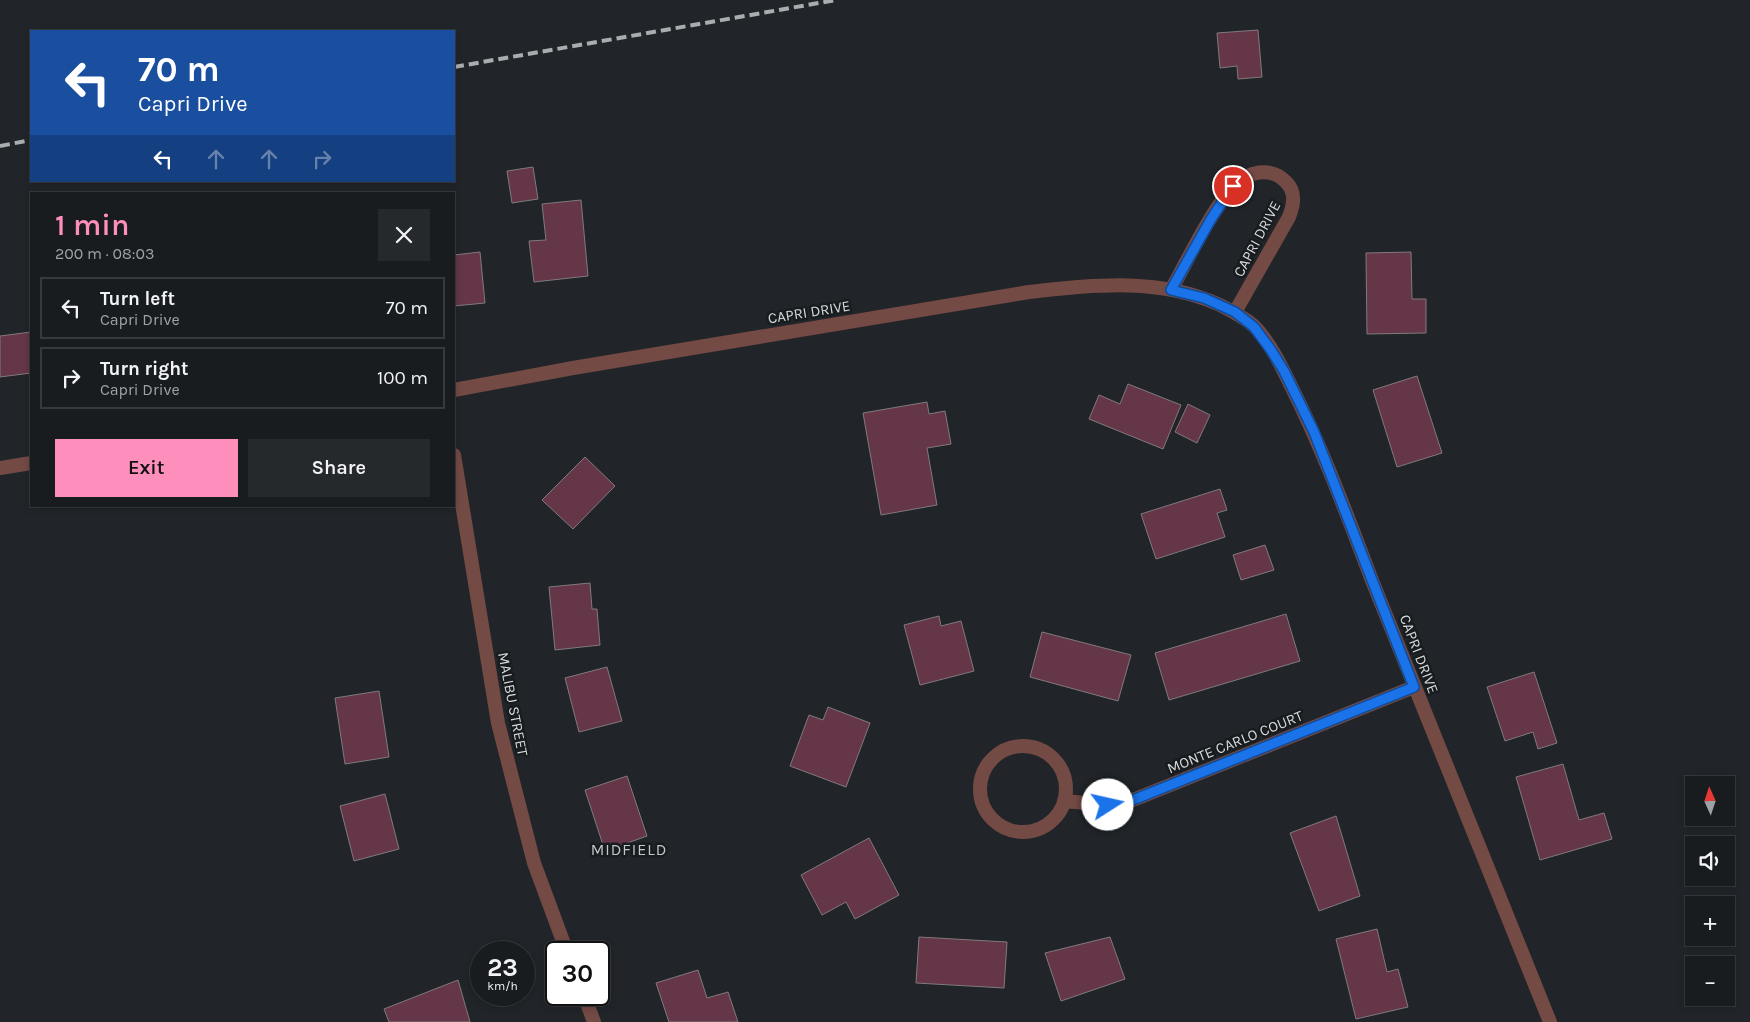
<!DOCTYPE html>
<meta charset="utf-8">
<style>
:root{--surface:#191c1f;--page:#26292c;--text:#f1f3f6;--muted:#9fa1a4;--line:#373a3d;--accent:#fe8ebc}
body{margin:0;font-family:Karla,sans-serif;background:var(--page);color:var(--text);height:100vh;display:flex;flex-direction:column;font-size:19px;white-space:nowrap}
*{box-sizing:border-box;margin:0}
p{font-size:16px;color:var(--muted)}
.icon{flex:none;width:28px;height:28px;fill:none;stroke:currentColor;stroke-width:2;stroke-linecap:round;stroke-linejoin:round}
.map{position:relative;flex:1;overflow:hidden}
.sheet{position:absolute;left:30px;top:192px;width:425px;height:315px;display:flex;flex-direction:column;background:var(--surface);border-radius:0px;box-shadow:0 2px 8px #0003,0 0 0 1px var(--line)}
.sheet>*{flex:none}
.guide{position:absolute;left:30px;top:30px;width:425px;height:152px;border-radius:0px;box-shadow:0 2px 8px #0003,0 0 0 1px var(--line);background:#1a4fa0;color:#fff;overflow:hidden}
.needle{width:32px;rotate:357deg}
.tools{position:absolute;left:1685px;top:776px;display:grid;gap:10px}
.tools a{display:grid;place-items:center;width:50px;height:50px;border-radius:0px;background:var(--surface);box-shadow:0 2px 8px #0003,0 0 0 1px var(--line);font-size:25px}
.speed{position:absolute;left:470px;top:941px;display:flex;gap:10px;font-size:25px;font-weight:700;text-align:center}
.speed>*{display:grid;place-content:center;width:65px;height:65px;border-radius:50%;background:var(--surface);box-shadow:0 2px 8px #0003,0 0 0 1px var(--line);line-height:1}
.speed small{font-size:12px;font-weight:400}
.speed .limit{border:2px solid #111;border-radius:8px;background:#fff;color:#111}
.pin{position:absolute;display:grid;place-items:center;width:42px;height:42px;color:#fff;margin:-21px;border:2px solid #fff;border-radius:50%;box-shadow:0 1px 5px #0007}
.me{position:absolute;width:55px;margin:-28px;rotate:80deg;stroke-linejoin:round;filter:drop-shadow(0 0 4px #0008)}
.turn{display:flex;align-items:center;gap:18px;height:105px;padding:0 25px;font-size:22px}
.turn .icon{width:65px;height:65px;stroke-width:2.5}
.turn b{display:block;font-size:35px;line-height:42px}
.lanes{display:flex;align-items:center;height:48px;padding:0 25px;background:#0003;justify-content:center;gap:25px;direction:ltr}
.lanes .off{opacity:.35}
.round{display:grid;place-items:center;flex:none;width:52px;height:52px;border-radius:0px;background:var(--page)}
.overview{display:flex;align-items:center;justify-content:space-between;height:85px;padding:0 25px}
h1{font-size:30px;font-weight:600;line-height:38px;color:var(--accent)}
.primary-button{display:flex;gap:10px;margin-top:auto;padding:10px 25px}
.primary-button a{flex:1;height:58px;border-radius:0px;background:var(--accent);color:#111;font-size:20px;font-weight:600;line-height:58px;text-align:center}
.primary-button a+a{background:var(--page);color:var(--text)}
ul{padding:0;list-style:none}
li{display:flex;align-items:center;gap:15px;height:62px;margin:0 10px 8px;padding:0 15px;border:2px solid var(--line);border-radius:0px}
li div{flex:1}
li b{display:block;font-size:19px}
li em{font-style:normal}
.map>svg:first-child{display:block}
.building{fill:#643648;stroke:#817a7c}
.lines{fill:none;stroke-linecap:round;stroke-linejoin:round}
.minor{stroke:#744a44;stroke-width:14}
.rail{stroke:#aaadb0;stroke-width:4;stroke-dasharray:10 5;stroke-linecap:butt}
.route-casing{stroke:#114b97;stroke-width:12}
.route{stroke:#1a73e8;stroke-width:9}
.labels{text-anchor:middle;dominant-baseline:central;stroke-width:5;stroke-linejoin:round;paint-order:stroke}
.street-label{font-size:15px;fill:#d7dadd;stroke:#181c1f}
.neighbourhood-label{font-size:16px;letter-spacing:1px;fill:#c1c7cc;stroke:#181c1f}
</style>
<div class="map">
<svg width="1750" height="1022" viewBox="0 0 1750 1022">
<rect width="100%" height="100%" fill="#212529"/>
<path class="building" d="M1258,30L1262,77L1238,79L1237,66L1220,68L1217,33Z
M533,167L538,199L512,203L507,171Z
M581,200L588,276L534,282L529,241L546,240L542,204Z
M480,252L485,303L454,306V255Z
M1411,252L1412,299H1426V333L1367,334L1366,253Z
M31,332V373L0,377V336Z
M1417,376L1442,453L1397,467L1373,390Z
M1128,384L1181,405L1163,449L1089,419L1099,395L1120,404Z
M927,402L929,414L945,411L951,444L927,448L937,505L881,515L863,413Z
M1188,404L1210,415L1197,443L1175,432Z
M585,457L615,486L573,529L542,500Z
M1220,489L1227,510L1217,513L1225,537L1156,559L1141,514Z
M1265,545L1274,570L1241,580L1233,555Z
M590,583L592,609H597L600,645L555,650L549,587Z
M1286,614L1300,661L1169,700L1155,653Z
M939,616L941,626L961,621L974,671L920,685L904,625Z
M1042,632L1131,655L1118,701L1030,677Z
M607,667L622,721L579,732L565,678Z
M1534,672L1557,743L1538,749L1533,732L1505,741L1487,687Z
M379,691L389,757L345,764L335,698Z
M828,707L870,723L846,787L790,766L809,715L823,720Z
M1563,764L1579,820L1604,813L1612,839L1540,860L1516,777Z
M627,776L647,836L605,851L585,790Z
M385,794L399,849L354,861L340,806Z
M1336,816L1360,896L1319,911L1290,833Z
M869,838L899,895L855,919L846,902L822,915L801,875Z
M1377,929L1387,972L1398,969L1408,1007L1356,1019L1336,939Z
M919,937L1007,942L1004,988L916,983Z
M1110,937L1125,979L1061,1001L1045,953Z
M698,970L707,998L728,992L738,1022H669L656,983Z
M458,980L470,1022H389L384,1009Z"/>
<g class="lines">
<path class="minor" d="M1171,290C1189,258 1209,214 1233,187C1247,171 1271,166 1286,182C1296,192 1294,204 1289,217L1235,312
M454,390L573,368L1029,292C1094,285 1159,277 1220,305C1232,311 1244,317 1254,326C1270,342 1283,369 1293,390C1324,452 1348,518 1373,583C1431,730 1491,876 1550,1022
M454,455L498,723L534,863L567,952
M0,468L31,463
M980 789a43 43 0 1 1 86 0a43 43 0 1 1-86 0Z
M1064,801L1108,805L1123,804L1414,687
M584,995L594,1022"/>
<path class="rail" d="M454,67L836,0
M0,146L31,140"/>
</g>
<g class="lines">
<defs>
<path id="route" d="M1108,805L1123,804L1414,687L1314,432L1284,371L1271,350L1254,327L1235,312L1204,298L1171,290L1211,219L1233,186"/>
</defs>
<use href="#route" class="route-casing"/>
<use href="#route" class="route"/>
</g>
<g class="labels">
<g class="street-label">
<text transform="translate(1257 239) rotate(-62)">CAPRI DRIVE</text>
<text transform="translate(809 312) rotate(-9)">CAPRI DRIVE</text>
<text transform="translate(1419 654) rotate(69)">CAPRI DRIVE</text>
<text transform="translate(513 704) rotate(79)">MALIBU STREET</text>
<text transform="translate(1235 742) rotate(-22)">MONTE CARLO COURT</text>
</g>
<g class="neighbourhood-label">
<text x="629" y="849">MIDFIELD</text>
</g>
</g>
</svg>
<div class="tools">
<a><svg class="needle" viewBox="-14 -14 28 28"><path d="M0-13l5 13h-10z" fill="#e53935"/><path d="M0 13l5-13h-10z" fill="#9fa1a4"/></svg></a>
<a><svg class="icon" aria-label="sound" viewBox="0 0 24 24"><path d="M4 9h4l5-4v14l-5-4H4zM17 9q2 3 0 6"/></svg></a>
<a>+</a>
<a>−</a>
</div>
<div class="speed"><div>23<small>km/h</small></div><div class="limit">30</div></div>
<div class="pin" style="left:1233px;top:186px;background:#d93025"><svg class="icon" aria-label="arrive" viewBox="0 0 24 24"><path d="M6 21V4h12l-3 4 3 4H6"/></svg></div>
<svg class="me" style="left:1108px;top:805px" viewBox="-20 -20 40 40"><circle r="19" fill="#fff"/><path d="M0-13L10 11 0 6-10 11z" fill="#1a73e8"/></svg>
<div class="guide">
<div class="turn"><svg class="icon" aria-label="left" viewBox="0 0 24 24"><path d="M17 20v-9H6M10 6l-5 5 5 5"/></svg><div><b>70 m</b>Capri Drive</div></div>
<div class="lanes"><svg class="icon" aria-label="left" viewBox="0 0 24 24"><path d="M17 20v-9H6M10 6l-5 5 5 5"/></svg><svg class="icon off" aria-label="ahead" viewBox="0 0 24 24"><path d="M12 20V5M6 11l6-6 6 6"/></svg><svg class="icon off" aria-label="ahead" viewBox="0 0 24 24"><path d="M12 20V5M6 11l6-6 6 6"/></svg><svg class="icon off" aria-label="right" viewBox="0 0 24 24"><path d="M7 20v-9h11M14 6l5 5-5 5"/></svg></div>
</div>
<section class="sheet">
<div class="overview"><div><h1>1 min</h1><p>200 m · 08:03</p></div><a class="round"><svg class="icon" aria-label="close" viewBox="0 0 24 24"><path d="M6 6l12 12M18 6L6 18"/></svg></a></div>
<ul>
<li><svg class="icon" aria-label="left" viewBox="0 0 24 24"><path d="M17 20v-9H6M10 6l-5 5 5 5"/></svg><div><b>Turn left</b><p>Capri Drive</p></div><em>70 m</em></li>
<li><svg class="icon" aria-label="right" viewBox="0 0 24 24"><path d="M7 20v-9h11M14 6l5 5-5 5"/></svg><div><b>Turn right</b><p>Capri Drive</p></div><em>100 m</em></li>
</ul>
<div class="primary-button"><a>Exit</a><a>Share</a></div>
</section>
</div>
